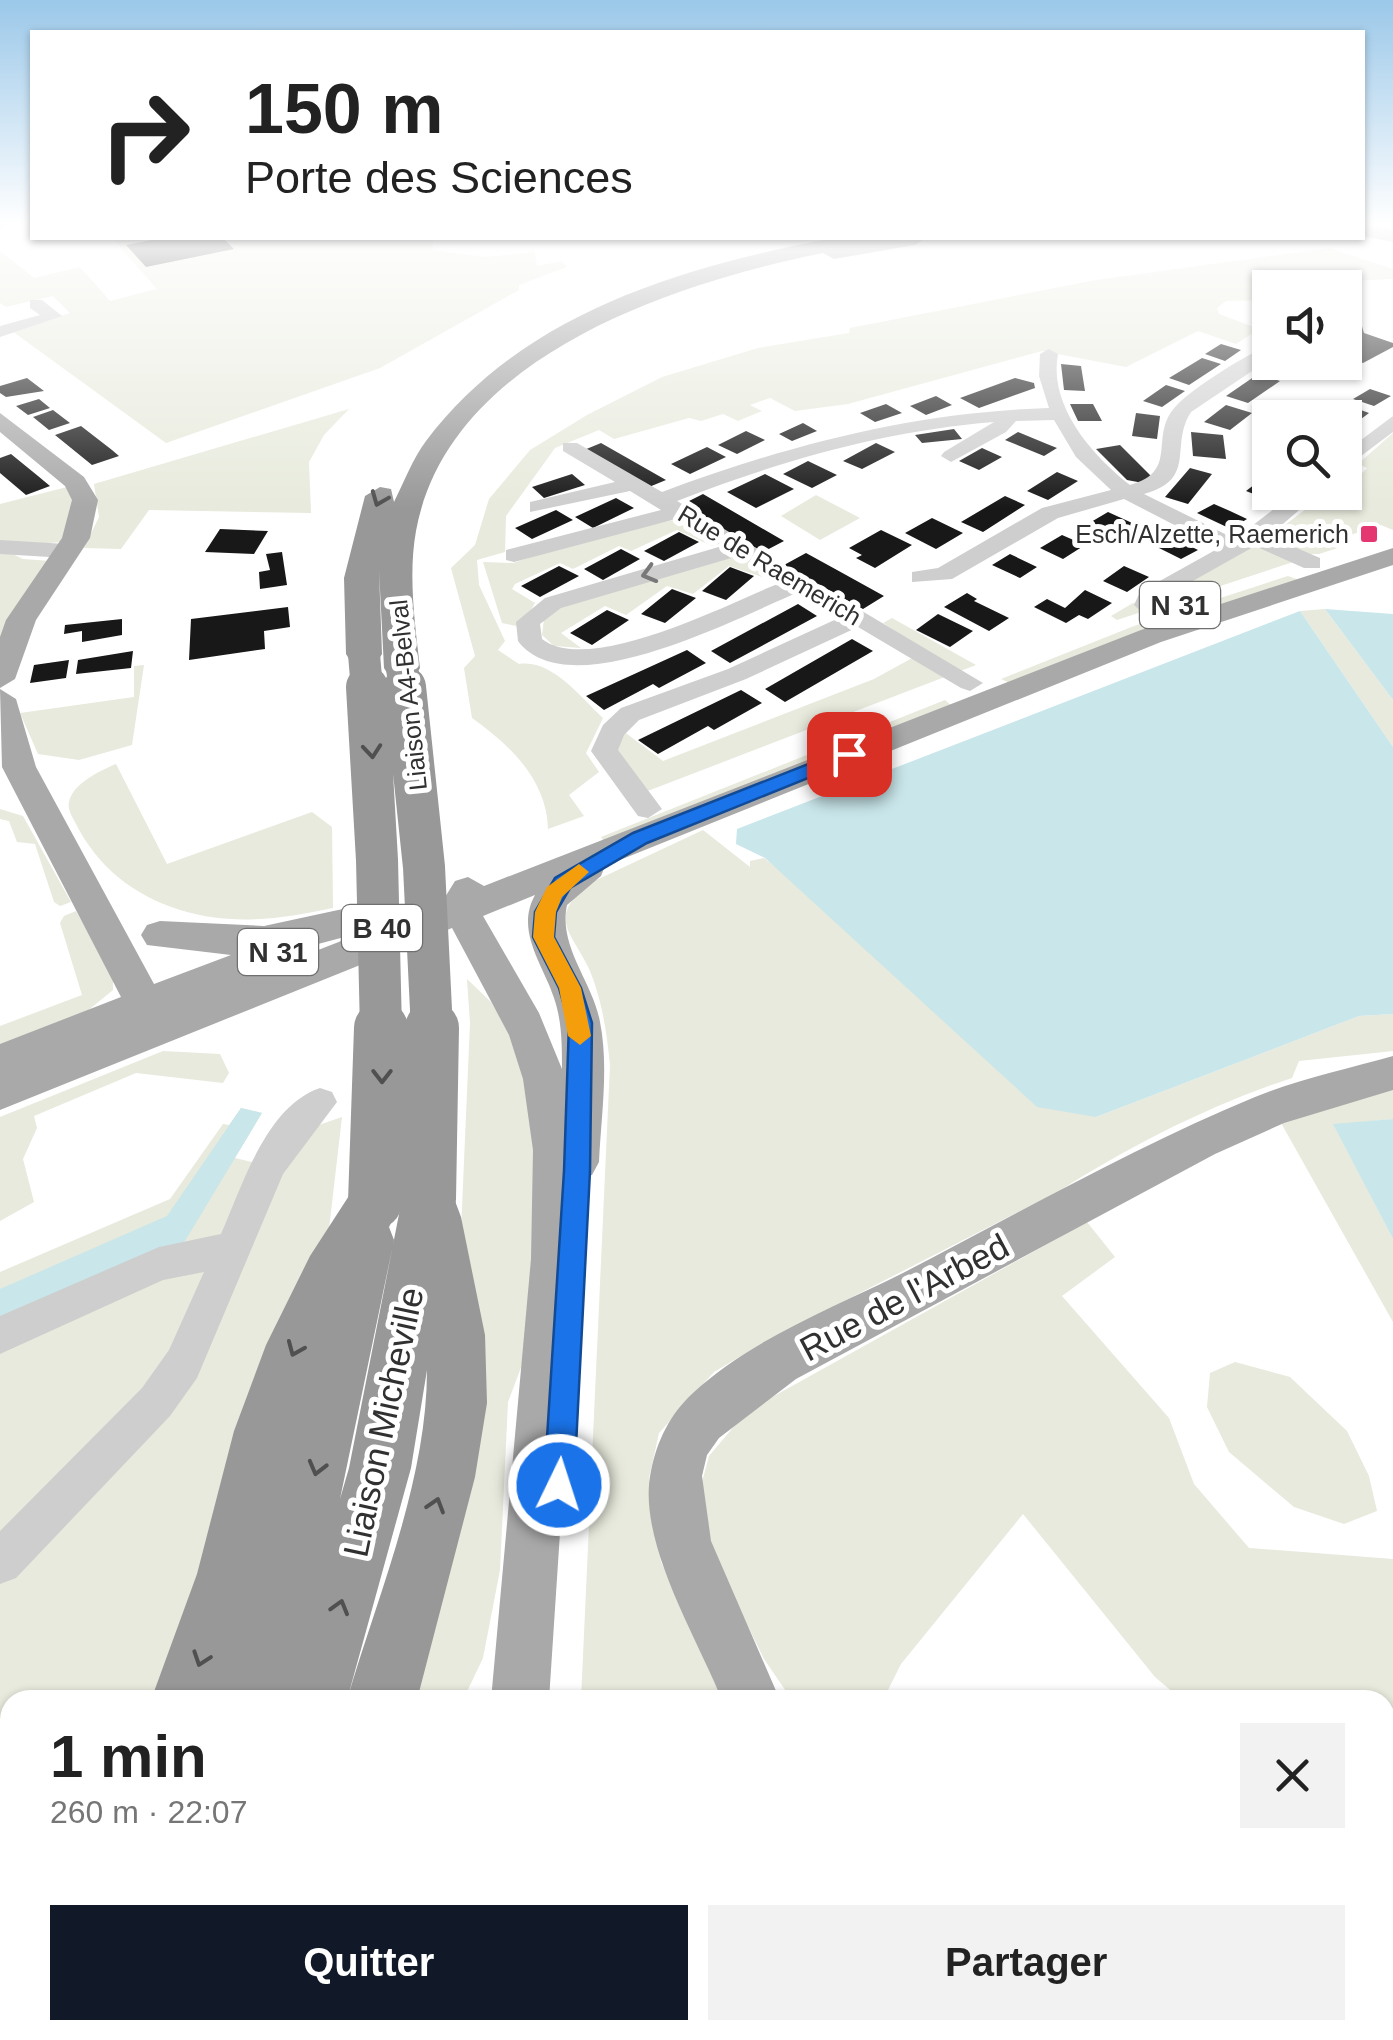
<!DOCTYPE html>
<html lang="fr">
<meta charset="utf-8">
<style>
:root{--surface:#fff;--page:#f2f2f2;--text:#222;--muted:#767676;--accent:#111827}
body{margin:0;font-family:Helvetica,sans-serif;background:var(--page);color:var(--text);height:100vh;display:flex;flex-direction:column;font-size:38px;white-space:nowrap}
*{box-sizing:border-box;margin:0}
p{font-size:32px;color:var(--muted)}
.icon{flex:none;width:55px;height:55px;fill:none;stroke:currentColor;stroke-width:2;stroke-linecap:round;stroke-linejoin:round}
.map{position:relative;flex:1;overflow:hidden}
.panel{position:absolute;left:0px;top:1690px;width:1395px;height:350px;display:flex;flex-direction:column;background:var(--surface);border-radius:30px 30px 0 0;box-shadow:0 2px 8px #0004}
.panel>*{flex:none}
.hud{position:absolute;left:30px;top:30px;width:1335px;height:210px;border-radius:0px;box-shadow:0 2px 8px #0004;background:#fff;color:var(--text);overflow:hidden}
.controls{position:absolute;left:1252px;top:270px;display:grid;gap:20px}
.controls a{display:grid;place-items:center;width:110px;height:110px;border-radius:0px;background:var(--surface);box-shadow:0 2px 8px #0004;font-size:50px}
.pin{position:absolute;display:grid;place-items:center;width:85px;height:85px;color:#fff;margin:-42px;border-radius:20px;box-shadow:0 5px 15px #0006}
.me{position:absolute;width:110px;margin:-55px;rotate:4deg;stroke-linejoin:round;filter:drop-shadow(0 0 8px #0008)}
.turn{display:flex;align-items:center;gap:35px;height:210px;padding:0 50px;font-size:45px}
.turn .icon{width:130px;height:130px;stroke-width:2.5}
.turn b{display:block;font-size:70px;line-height:85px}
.round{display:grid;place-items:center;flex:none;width:105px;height:105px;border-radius:0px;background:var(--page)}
.overview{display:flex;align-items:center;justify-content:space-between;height:170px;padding:0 50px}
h1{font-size:60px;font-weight:700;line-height:75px}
.primary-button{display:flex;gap:20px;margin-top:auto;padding:20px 50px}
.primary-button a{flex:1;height:115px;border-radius:0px;background:var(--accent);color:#fff;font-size:40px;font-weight:700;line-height:115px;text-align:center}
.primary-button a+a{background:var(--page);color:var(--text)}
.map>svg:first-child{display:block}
.green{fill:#e7eadc}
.water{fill:#c9e6ea}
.building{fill:#181818}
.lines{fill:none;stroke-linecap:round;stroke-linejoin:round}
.minor{fill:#cecece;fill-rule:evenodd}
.major{fill:#a9a9a9;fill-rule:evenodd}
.highway{fill:#989898;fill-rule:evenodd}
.highway-bridge-far2{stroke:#989898;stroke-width:32}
.highway-bridge-far1{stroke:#989898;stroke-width:42}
.highway-bridge{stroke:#989898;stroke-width:54}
.oneway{stroke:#505050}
.oneway2{stroke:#787878}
.route{fill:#1a73e8;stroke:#114b97;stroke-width:2.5}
.slow{fill:#f59e0b}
.poi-dot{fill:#e43670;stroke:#fff;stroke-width:4}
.labels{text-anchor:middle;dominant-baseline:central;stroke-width:10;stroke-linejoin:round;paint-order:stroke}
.far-poi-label{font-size:25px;fill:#313131;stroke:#fff;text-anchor:end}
.far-street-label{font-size:25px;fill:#313131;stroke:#fff}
.shield{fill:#fff;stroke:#6f6f6f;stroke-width:2.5}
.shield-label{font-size:28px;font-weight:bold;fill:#313131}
.near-street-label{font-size:35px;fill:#313131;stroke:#fff}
</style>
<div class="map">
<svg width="1393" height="2040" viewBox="0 0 1393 2040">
<rect width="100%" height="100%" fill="#fff"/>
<path class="green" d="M112,238H433V250L484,257L535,252L537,266L562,261L567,267L519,285V290L380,368L166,443L12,331L70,313L53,296L6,307L0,303V251L34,278L80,267L110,301L157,289Z
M1329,248L1393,269V279L1304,283L1308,287L1270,288V297L1265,300L1226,301L1217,308L1219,314L1259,329L1236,344L1198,331L1126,367L1042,351L848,404L795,411L770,398L750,405L762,411L738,421L723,414L701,421L689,418L614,439L599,430L555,448L506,516L505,552L477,560L479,585L505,641L498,650L519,664C552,659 580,697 603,718L586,753L599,772L569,795L584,816L548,829C547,780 510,745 472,718L464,668L475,656L451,568L475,545L489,499L530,450L587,415L662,377L758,348L849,333L850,328L1096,280Z
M349,409L324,435L309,462L311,513L149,510L121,549L84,548L99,517L94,484Z
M1393,433V530L1381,525L1338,539L1347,545L1319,554H1292L1293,562L1117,620L1111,616L1133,603L1146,605L1252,546H1281L1277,539L1281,528L1327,493L1345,492V476L1358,477L1367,468L1358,464Z
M67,487L74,502L62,542L0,547V504Z
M816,495L860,518L820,540L781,516Z
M674,520L719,544L712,546L677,530L631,551L619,546L573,569L560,563L515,584L512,589L535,603L521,627L502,623L483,562L513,563L586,539Z
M0,548L23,559L50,561L0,639Z
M744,554L780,578L772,580L729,566L693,594L667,586L626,615L605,606L561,633L581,648L554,646L542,635L544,619L563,604Z
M1288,576L1299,580L1010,683L1001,679L1134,626Z
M1325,609L1393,700V747L1300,611Z
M892,618L976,665L645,792L610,750L623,731L663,761L874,679L925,651L883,623Z
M144,665L132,745L79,760L38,754L20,713L134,697V666Z
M945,700L952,706L605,843L601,837Z
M116,764L167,864L312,812L332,827L333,908C281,919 232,926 180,910C133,895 98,867 76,824C73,818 67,809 69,802C73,783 100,771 116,764Z
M0,809L23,816L71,902L60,906L54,902L35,844L17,842L9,821L0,819Z
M703,830L750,867V861L764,858L1096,1117L1359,1016L1393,1014V1051L1299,1061L1292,1078C1210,1105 1130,1146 1061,1190L768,1340L714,1372L659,1433L649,1478L661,1562L727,1700H581L610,1065C607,1034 602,1000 590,971C573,933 545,919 590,883Z
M76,911L113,974V990L80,1017L0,1048V1026L82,995L60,923L64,916Z
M467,979L491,1002L514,1039L529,1085L542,1208L531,1341L508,1402L500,1570L483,1658L463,1700H405L461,1231L470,1023Z
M163,1051L220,1054L229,1073L223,1083L136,1073L34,1116L37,1128L23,1159L34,1202L0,1221V1117Z
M1393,1089V1119L1334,1125L1393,1239V1322L1281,1123Z
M241,1108L262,1113L235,1158L268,1166L319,1125L342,1117L329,1229L156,1700H10V2030L17,2040H0V1272L170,1199L223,1124L229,1125Z
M1087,1222L1115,1257L1062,1296L1169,1418L1194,1484L1249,1548L1393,1559V1859L1385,1854V1700H1182L1155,1677L1023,1514L901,1664L883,1700H792L764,1659L712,1553L702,1482L709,1456L747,1411Z
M1235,1362L1290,1377L1347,1431L1369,1476L1377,1511L1344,1524L1294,1507L1229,1452L1207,1407L1210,1373Z
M704,2030H803V2040H702Z"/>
<path class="water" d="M1325,609L1393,614V700Z
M1300,611L1393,747V1014L1359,1016L1096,1117L1037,1107L765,858L736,844L737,829Z
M241,1108L262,1113L185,1241L0,1329V1289L167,1216Z
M1393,1119V1239L1333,1124Z"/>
<path class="building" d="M162,238H223L234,249L146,267L126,245Z
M1358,313L1364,333L1393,343V347L1363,363L1345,357V314Z
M1221,344L1241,350L1225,361L1205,354Z
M1202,358L1221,364L1189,385L1169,378Z
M1279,362H1293L1305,366L1288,377L1267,370Z
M1061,364L1081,366L1085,391L1064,390Z
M1258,374L1280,381L1248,403L1226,396Z
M27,378L44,391L6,397L0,393V386Z
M1015,378L1034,383L1035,388L979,408L960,398Z
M1166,385L1185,391L1162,407L1143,401Z
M1370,389L1391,396L1374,406L1353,399Z
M936,396L952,405L926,415L910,406Z
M39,399L50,408L28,415L16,406Z
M886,404L902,413L875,422L860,413Z
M1070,404H1093L1102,421H1078Z
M1226,405L1252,413L1230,430L1204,422Z
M1347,405L1369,413L1345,431V418H1330Z
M53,410L70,423L49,430L33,417Z
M1136,413L1160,416L1157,439L1132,436Z
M803,423L817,431L792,441L779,434Z
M81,426L112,450L119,456L92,465L55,435Z
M954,429L962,439L922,443L915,435Z
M746,431L765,440L737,454L718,445Z
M1018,432L1047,444L1057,448L1044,456L1005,440Z
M1191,432L1223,435L1226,459L1193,456Z
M601,443L666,480L649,487L584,450Z
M876,443L895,452L862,469L843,461Z
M1120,445L1151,476L1143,483L1127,480L1096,449Z
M707,447L726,457L690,474L671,464Z
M982,448L1002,457L979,470L959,461Z
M11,454L38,476L50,486L26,495L0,473V458Z
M808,461L837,475L812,488L783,474Z
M1190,468L1212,474L1188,504L1165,497Z
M1057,472L1078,481L1048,500L1027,491Z
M572,474L585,485L544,498L532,487Z
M765,474L794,489L756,508L727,492Z
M1263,478L1270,480V492H1279L1269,500L1246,491Z
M703,494L784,541L763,552L681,505Z
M1005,496L1025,505L983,532L961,522Z
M616,498L634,508L593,528L575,517Z
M1214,504L1230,511L1247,519L1231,529L1197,513Z
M556,510L573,520L532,539L515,528Z
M1108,512L1130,522L1152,533L1135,543L1091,522Z
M932,518L963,533L936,549L905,533Z
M220,529L268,531L254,554L205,552Z
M881,530L912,545L875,568L856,558L862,555L849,548Z
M679,532L699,542L664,561L644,551Z
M1166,534L1198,550L1181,559L1149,543Z
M1062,535L1085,545L1063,559L1040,548Z
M621,549L640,559L603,580L584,569Z
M282,552L287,585L260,589L259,572L270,570L266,554Z
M806,553L837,570L884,596L863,609L784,565Z
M1010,554L1037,567L1020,578L992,565Z
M559,566L579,576L540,597L521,586Z
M1124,566L1149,577L1127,592L1103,581Z
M730,567L754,576L726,600L702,591Z
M672,589L696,598L665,623L641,614Z
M1085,590L1112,603L1088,619L1079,615L1066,623L1034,607L1047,599L1065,608Z
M967,593L977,599L974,601L1009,618L989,631L944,607Z
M798,604L817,616L730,663L711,651Z
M288,607L290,627L264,631L265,649L189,660L191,619Z
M607,610L629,620L592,645L570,633Z
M938,614L973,631L950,647L916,630Z
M122,619V635L82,642V631L64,634L65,625Z
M852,639L873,651L785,702L765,689Z
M687,650L706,663L659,688L653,684L604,710L586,696Z
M133,651L131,668L76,674L78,660Z
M69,660L66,678L30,683L34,665Z
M741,690L762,703L714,730L708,726L658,754L638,740Z"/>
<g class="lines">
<path class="minor" d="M0,222H16L0,230Z
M30,300H42L62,316L0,337V326L40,315L30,308Z
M1270,346V359L1191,412C1169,446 1198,479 1144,494L1235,539L1296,492H1320L1269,536L1320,558V568H1304L1255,546L1159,600L1168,613L1164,618H1148L1134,605L1140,592L1219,548L1124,499L1058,518L952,579L912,582V572L938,568L1042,508L1111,490L1076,457L1054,420L1016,421L1006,432L951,462L941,456L944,452L994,422C883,431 780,461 677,501L983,683L970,691L961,688L858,627L746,679L639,720L624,735L618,750L662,809L648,818L638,816L591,751L603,725L621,708L728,669L841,617L799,592C738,617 568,708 518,641L516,622L545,598L722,546L676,519L514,562L506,560V550L661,510L630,491L530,512V502L615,482L563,451V443H577L662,492C788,445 914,412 1049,408L1039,376L1040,354L1049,349L1058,354C1048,406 1093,456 1130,485C1181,471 1147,435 1177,405C1193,388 1249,352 1270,346ZM738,556L782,582C730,603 589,676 542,639L540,624L561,608Z
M1393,416V432L1345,468V452Z
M0,540L66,544L77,551L66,558L0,554Z
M320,1088L332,1092L337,1102L283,1174L197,1378L170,1416L16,1578L0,1584V1531L142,1388L169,1350L204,1272L163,1280L0,1354V1316L159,1247L221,1234C242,1187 266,1106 320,1088Z
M793,2030H847L848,2040H794Z"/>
<path class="major" d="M1362,224L1393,230V242L1362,236Z
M0,413L84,477L98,500L90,538L36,620L15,679L0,688V637L6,620L62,538L72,500L65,486L0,432Z
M1393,548V565L1161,642L605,866L601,876L567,905C558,947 593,982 600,1022C609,1067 601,1117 599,1162L592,1175L578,1180V1259L549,1700H491L531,1259L533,1150L523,1079L509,1035L452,928L0,1110V1044L121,997L2,767L0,689L16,699L36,767L154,984L231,955L147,945L141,935L147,925L160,921L264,926L366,904L379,908L385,918L380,926L442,902L455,881L468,877L484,886L1141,630ZM535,895C515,931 543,964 554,998C562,1021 562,1045 562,1069L539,1013L483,916ZM367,931L313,952L318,944Z
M1393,1056V1090L1284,1123L1215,1154L796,1379L719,1438L707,1455L702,1476L711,1541L780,1700H722C697,1637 636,1540 651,1471C657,1441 670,1414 693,1393C751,1339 833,1308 903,1273C1019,1213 1134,1147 1255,1097C1299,1079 1347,1069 1393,1056Z
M339,2030H407L406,2040H338Z
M619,2030H687V2040H619Z"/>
<path class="highway" d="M833,238H926L915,245L834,259L823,253C674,283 448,356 416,531C408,576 415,623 420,668L415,676H389L384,668L379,570L382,654L377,662H351L346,654L344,578L365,496L380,487L391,489L394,502C404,482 413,458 426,441C522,313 682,267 833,238Z
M429,1176L448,1182L461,1217L485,1335L487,1403L475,1477L417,1700H347C378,1594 427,1481 427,1370L411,1468L347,1700H151L197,1574L234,1431L266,1345L310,1256L356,1185L375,1178L394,1185L402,1202L389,1227L394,1240L340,1499L349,1468L402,1199L410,1182Z
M10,2023V2030H318L315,2040H3Z"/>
<path class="highway-bridge-far2" d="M364,654L367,690
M402,668L405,690"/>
<path class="highway-bridge-far1" d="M367,687L377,860L381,1030
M405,687L424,867L432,1030"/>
<path class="highway-bridge" d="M429,1199L432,1028
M375,1202L381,1028"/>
</g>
<defs><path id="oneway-chevron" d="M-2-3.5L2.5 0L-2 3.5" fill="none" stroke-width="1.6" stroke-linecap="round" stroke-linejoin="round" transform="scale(2.5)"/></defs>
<g class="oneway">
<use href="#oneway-chevron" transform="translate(379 499) rotate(112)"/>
<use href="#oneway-chevron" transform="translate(372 751) rotate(85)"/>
<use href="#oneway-chevron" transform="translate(382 1076) rotate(90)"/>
<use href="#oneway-chevron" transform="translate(295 1349) rotate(113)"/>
<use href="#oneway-chevron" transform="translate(317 1468) rotate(105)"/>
<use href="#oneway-chevron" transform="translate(436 1505) rotate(-73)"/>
<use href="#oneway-chevron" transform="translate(340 1607) rotate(-74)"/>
<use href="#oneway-chevron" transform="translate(201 1659) rotate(109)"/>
</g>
<use class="oneway2" href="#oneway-chevron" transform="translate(649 574) rotate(164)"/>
<linearGradient id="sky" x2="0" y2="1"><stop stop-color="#9bc8e9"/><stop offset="0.44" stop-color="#fff"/><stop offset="1" stop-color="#fff" stop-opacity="0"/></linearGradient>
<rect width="1393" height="508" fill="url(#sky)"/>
<path class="route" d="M849,748L855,750V759L647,843L570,888L556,912L554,937L581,988L592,1023L590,1171L574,1485L569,1496L559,1500L548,1496L544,1485L564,1171L569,1023L559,988L533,937L535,912L555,878L633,833Z"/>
<path class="slow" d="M579,864L589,872L562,897L556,912L554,937L581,988L591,1036L580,1045L568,1036L559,988L533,937L535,912L547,887Z"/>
<rect class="poi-dot" x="1359" y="524" width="20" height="20" rx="5"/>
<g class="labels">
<g class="far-poi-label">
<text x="1349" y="534">Esch/Alzette, Raemerich</text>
</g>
<g class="far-street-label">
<text transform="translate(770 565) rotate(31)">Rue de Raemerich</text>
<text transform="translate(408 695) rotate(-96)">Liaison A4-Belval</text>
</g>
<g class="shield">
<rect x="1140" y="582" width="80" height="46" rx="8"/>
<rect x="342" y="905" width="80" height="46" rx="8"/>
<rect x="238" y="929" width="80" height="46" rx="8"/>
</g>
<g class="shield-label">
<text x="1180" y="605">N 31</text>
<text x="382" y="928">B 40</text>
<text x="278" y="952">N 31</text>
</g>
<g class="near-street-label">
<text transform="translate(904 1297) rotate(-28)">Rue de l'Arbed</text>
<text transform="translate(383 1422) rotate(-78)">Liaison Micheville</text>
</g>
</g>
</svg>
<div class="controls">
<a><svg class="icon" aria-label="sound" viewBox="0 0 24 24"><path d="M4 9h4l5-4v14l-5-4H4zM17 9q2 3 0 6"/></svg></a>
<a><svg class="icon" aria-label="search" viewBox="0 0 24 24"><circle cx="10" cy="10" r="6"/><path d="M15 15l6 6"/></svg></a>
</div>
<div class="pin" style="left:849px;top:754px;background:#d93025"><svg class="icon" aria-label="arrive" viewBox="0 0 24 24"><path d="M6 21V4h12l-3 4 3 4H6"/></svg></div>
<svg class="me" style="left:559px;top:1485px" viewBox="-20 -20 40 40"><circle r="17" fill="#1a73e8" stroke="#fff" stroke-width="3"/><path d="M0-11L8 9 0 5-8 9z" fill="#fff"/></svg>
<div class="hud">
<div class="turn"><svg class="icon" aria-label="right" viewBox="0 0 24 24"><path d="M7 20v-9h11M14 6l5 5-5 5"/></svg><div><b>150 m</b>Porte des Sciences</div></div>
</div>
<section class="panel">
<div class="overview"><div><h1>1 min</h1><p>260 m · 22:07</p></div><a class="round"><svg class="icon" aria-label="close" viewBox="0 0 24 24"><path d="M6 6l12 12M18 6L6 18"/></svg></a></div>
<div class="primary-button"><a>Quitter</a><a>Partager</a></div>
</section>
</div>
